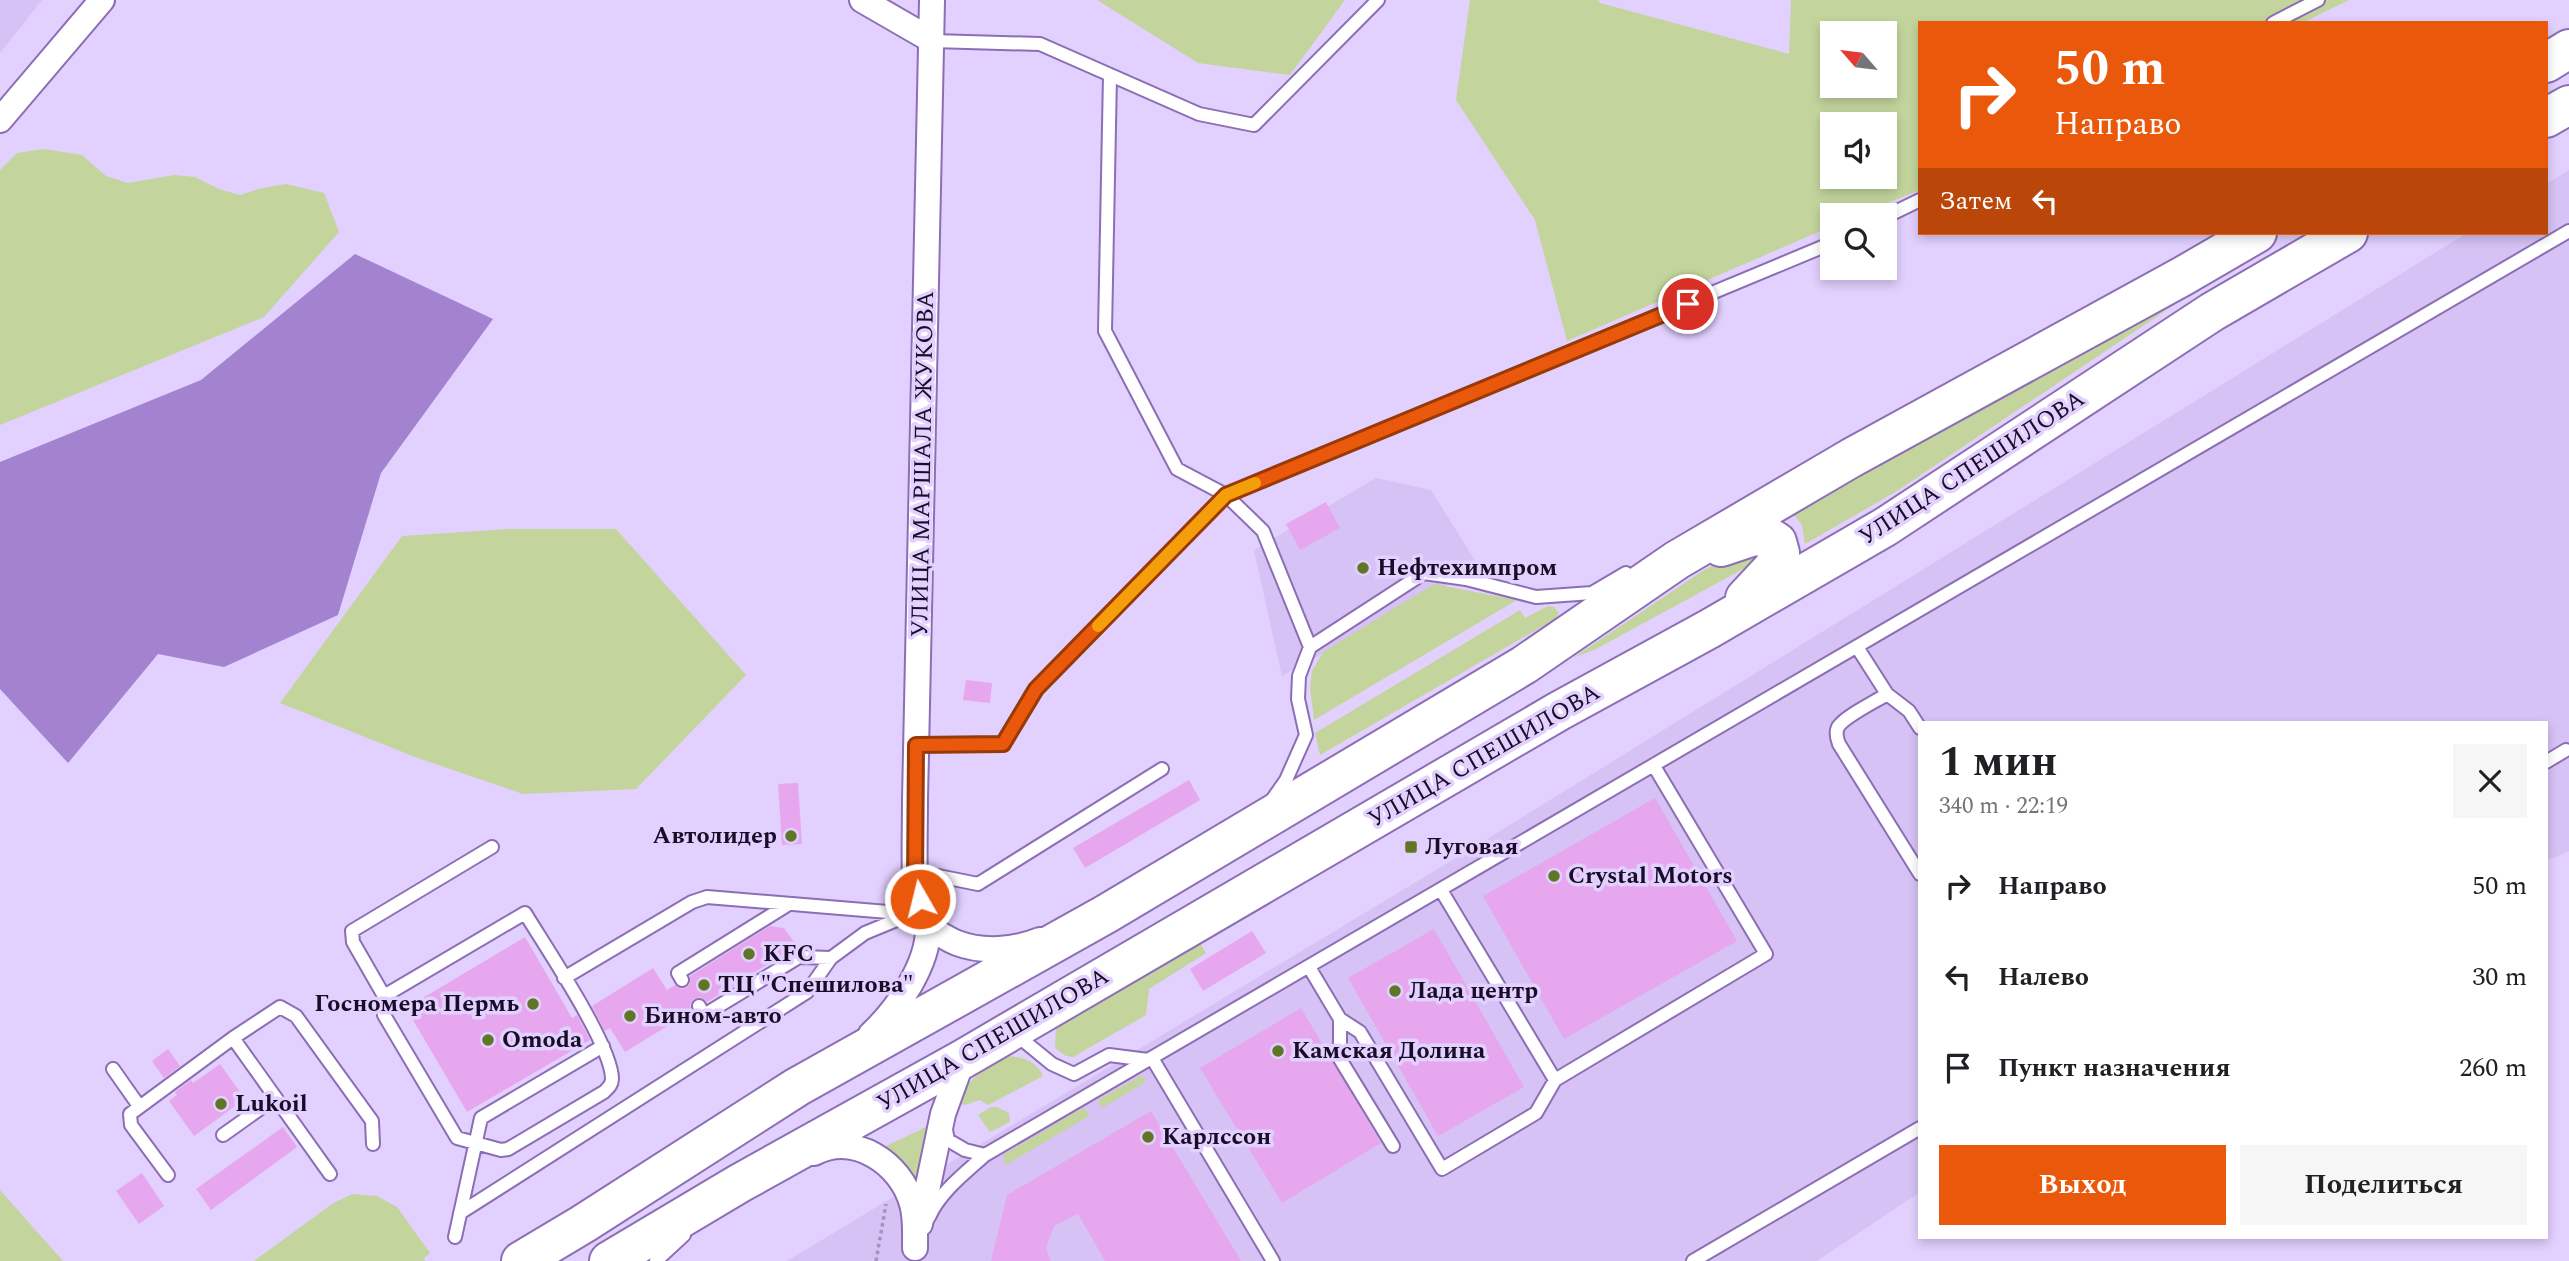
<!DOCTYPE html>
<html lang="ru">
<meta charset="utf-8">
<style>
:root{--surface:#fff;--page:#f6f6f6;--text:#202124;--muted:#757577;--accent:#ea580c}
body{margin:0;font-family:Spectral,serif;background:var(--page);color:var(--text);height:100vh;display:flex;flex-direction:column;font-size:26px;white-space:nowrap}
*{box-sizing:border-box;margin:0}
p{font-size:23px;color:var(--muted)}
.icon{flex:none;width:38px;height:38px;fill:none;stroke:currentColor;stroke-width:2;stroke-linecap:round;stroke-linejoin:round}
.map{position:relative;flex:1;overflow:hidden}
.side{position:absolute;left:1918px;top:721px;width:630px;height:518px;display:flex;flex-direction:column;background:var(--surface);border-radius:0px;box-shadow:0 4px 10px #0003}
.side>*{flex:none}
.guide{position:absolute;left:1918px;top:21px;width:630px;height:214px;border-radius:0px;box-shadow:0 4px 10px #0003;background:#ea580c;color:#fff;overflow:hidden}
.needle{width:46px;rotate:298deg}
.controls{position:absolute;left:1820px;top:21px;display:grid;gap:14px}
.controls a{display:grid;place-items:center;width:77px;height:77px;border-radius:0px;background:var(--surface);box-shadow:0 4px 10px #0003;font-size:35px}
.pin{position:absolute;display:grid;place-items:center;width:60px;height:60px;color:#fff;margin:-30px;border:4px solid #fff;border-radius:50%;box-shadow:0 2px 7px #0007}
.me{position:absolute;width:77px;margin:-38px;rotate:352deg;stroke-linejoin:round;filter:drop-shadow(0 0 5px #0008)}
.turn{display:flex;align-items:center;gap:24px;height:147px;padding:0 21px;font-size:32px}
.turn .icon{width:91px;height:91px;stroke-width:2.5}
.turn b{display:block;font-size:49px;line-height:60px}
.then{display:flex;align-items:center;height:66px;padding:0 21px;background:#0003;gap:14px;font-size:26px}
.round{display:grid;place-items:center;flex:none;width:74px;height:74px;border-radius:0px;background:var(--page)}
.overview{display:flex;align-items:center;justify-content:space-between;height:119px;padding:0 21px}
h1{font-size:42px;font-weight:700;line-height:52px}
.cta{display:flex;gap:14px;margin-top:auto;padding:14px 21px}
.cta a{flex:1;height:80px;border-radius:0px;background:var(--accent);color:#fff;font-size:28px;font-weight:700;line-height:80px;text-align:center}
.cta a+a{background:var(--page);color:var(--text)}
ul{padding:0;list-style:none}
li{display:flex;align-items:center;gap:21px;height:91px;padding:0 21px}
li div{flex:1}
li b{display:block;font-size:26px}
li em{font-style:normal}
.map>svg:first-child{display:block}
.built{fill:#d6c2f4}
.green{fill:#c3d59d;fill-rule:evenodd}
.water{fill:#a382d0}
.building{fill:#e6a7ee}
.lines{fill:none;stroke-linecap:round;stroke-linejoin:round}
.service-casing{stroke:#8c6eb5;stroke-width:16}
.minor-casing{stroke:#8c6eb5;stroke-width:28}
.primary-casing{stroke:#8c6eb5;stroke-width:42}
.path{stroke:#a494bc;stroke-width:3.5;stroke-dasharray:3.5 3.5;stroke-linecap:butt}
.service{stroke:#fff;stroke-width:12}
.minor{stroke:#fff;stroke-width:24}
.primary{stroke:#fff;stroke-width:38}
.route-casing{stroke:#983908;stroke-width:18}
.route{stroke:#ea580c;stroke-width:12}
.slow{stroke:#f59e0b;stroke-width:12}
.poi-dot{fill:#607525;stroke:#e2d0fe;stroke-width:2.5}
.labels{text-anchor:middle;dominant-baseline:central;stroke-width:7;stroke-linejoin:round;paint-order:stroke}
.street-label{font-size:24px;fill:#180c27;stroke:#e2d0fe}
.poi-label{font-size:24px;font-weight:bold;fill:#180c27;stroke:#e2d0fe;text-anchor:start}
</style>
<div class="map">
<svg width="2569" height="1261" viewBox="0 0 2569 1261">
<rect width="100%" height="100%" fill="#e2d0fe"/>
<path class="built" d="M0,0H42L0,53Z
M2569,170V851L2546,861V723H1920V1192L1817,1261H787L1471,849L2467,233H2546V184Z
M1376,478L1431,490L1479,567L1282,676L1254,550Z"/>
<path class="green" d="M1097,0H1345L1290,75L1198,63Z
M1470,0H1598L1600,3L1789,54L1791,0H2349L2302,23H1920V190L1858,215H1832V226L1567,341L1535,220L1456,100ZM1832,33H1885V86H1832ZM1832,124H1885V177H1832Z
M44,149L82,155L106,176L128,183L174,175L195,177L219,189L240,195L262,188L286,184L324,193L339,232L264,317L0,425V170L17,153Z
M2192,293L1897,491L1805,544L1802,525L1789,509L1868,462Z
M509,529H616L746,675L636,789L523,794L415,757L280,703L402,536Z
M1747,549L1753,552C1755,560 1752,563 1745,568L1596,649L1573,658L1704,570Z
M1434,584L1517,600L1314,720L1310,688L1312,671L1323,652Z
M1548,606L1554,607L1559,613L1555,619L1320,755L1315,733L1520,610L1525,618Z
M1199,941L1206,953L1149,989L1146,1015L1073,1057L1066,1056L1055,1048L1056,1028Z
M1006,1056C1021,1056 1037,1061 1043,1076L988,1105L980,1100L964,1105L957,1104C965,1079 986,1070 1006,1056Z
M1142,1075L1146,1082L1102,1108L1098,1100Z
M991,1107H997L1009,1113L1010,1122L990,1132L978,1115Z
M1084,1107L1089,1116L1006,1165L1003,1155Z
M930,1125L922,1192L882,1148Z
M0,1190L63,1261H0Z
M352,1194L377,1196L397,1207L430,1253L424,1258L425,1261H254L332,1204Z"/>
<path class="water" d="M355,254L493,319L381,473L338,615L224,667L158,654L68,763L0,689V462L201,380Z"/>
<path class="building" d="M1326,502L1340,528L1300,550L1286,524Z
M966,680L992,683L990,703L963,700Z
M1189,780L1200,800L1085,868L1073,848Z
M798,783L802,844L782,845L778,784Z
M1655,798L1737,941L1564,1039L1483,896Z
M770,926L784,928L797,946L707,1002L700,997L694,999L690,1005L692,1011L625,1052L610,1028L605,1031L592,1006L653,968L667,990L675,985L681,989L686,988L690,984V976Z
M1434,929L1524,1087L1438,1136L1348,978Z
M1252,931L1266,953L1203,991L1190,969Z
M525,937L572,1018L577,1015L590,1040L467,1112L406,1008Z
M1301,1008L1381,1143L1282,1203L1200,1068Z
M168,1049L180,1066L164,1078L152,1061Z
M220,1064L245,1099L194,1136L169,1101L177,1095L175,1092L191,1080L193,1083Z
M1151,1111L1241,1261H1105L1078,1214L1054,1226L1046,1248L1051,1261H991L1007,1195Z
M283,1127L297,1147L211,1210L196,1189Z
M142,1173L164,1206L139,1224L116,1191Z"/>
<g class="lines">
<defs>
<path id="service" d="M2273,23L2318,0
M933,41L1040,44L1199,114L1254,125L1378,0
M1110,75L1105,331L1177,469L1226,495L1263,531L1310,647
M1885,217L1920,200
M1857,647L1887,694L1909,711L1920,728
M1887,694C1875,702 1845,716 1838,727C1835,733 1837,739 1839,744L1920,874
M916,745L1002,744L1036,689L1226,495L1832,243
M2546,762L2566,750
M1272,800L1286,780L1306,735L1298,699L1299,676L1310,647L1424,573L1466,579L1536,597L1592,593L1626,573
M915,884L933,875L978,884L1162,769
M1441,890L1555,1080L1766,954L1654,766
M525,913C545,946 612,1045 612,1079C612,1085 608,1088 604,1092L508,1149L501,1150L457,1138L384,1015V996Z
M1309,967L1340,1019V1059L1393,1146
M564,978L692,902L707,897L924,915
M682,980L678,973L789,904
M384,996L353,942L352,931L492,847
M699,1006L704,1015L799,957L831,958
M1340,1019L1360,1032L1442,1169L1536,1113L1555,1080
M1014,1033L1052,1064L1074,1074L1109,1055L1148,1060
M233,1038L330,1174
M1152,1058L1273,1261
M113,1069L139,1106
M945,1125L948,1140L965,1150L985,1155
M223,1135L275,1098
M168,1175L131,1125L130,1114L233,1038L280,1007L296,1016L372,1121L373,1144
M460,1213L807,992L831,958L865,933L899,919
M929,1217C940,1192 965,1173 985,1155L2569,231
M455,1237L481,1118L603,1046
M656,1261L684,1235
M1693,1261L1920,1128"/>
<path id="minor" d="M862,0L933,41
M0,120L102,0
M928,927C937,932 947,939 957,943C983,953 1015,950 1040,940
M871,1034C897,1010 929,964 928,927C927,911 916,896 915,880C914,853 915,826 915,799L932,0
M814,1153C854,1132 901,1163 912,1204C916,1217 915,1234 915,1248
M920,1224L943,1114L963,1059"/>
<path id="primary" d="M2546,63L2569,49
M2546,118L2569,105
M1721,547L1751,537L1766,535L1777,542L1780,553L1773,568L1745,598
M521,1261L583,1224L797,1087L1106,914L1524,665L1677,560L1851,458L2183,276L2257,233
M609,1261L740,1183L963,1059L1559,711L1709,629L1885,527L2212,312L2348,233"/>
</defs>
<use href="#service" class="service-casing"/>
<use href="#minor" class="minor-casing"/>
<use href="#primary" class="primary-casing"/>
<path class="path" d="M876,1261L886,1204"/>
<use href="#service" class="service"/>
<use href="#minor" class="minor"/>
<use href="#primary" class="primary"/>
</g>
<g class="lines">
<defs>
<path id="route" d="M920,899L915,884L916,745L1003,744L1036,689L1226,495L1688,304"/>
</defs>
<use href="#route" class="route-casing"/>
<use href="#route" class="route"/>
<path class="slow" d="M1098,626L1226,495L1255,483"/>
</g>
<g class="poi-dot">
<circle cx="1363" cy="568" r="7"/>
<circle cx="791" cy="836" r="7"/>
<rect x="1404" y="840" width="14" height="14" rx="3.5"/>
<circle cx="1554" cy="876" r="7"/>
<circle cx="749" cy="954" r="7"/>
<circle cx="704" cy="985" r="7"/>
<circle cx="1395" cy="991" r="7"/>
<circle cx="533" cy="1004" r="7"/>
<circle cx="630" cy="1016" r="7"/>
<circle cx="488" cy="1040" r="7"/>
<circle cx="1278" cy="1051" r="7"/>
<circle cx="221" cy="1104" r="7"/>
<circle cx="1148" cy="1137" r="7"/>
</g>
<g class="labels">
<g class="street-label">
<text transform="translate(923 464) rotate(-89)">УЛИЦА МАРШАЛА ЖУКОВА</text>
<text transform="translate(1972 468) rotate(-33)">УЛИЦА СПЕШИЛОВА</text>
<text transform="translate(1484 756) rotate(-30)">УЛИЦА СПЕШИЛОВА</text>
<text transform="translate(993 1040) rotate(-30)">УЛИЦА СПЕШИЛОВА</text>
</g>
<g class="poi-label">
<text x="1377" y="568">Нефтехимпром</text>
<text x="777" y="836" text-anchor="end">Автолидер</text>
<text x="1425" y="847">Луговая</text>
<text x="1568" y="876">Crystal Motors</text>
<text x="763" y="954">KFC</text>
<text x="718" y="985">ТЦ "Спешилова"</text>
<text x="1409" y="991">Лада центр</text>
<text x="519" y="1004" text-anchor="end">Госномера Пермь</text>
<text x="644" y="1016">Бином-авто</text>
<text x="502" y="1040">Omoda</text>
<text x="1292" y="1051">Камская Долина</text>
<text x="235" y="1104">Lukoil</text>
<text x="1162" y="1137">Карлссон</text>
</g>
</g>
</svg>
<div class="controls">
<a><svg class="needle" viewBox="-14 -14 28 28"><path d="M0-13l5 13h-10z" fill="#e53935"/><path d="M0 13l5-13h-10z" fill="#757577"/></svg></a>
<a><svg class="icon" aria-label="sound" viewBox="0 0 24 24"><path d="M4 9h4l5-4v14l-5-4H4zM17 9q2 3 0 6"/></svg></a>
<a><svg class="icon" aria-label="search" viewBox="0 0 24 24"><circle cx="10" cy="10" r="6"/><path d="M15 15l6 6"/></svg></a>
</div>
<div class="pin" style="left:1688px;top:304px;background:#d93025"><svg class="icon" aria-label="arrive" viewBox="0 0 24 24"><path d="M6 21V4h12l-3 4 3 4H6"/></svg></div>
<svg class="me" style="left:920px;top:899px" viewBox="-20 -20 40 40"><circle r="17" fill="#ea580c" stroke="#fff" stroke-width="3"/><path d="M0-11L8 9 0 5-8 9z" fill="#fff"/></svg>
<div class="guide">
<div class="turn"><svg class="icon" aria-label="right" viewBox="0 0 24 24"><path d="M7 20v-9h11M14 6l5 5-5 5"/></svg><div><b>50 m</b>Направо</div></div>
<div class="then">Затем<svg class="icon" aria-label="left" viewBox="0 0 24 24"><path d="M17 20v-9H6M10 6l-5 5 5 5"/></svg></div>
</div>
<section class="side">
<div class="overview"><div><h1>1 мин</h1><p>340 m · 22:19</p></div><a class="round"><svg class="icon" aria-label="close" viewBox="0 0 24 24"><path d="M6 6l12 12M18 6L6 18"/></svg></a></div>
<ul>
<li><svg class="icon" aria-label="right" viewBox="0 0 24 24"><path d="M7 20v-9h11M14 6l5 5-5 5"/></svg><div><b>Направо</b></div><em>50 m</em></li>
<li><svg class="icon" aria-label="left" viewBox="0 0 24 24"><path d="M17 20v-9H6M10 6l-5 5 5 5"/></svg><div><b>Налево</b></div><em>30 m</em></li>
<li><svg class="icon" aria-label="arrive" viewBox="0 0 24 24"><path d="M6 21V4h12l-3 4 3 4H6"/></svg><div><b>Пункт назначения</b></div><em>260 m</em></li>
</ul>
<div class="cta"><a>Выход</a><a>Поделиться</a></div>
</section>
</div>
